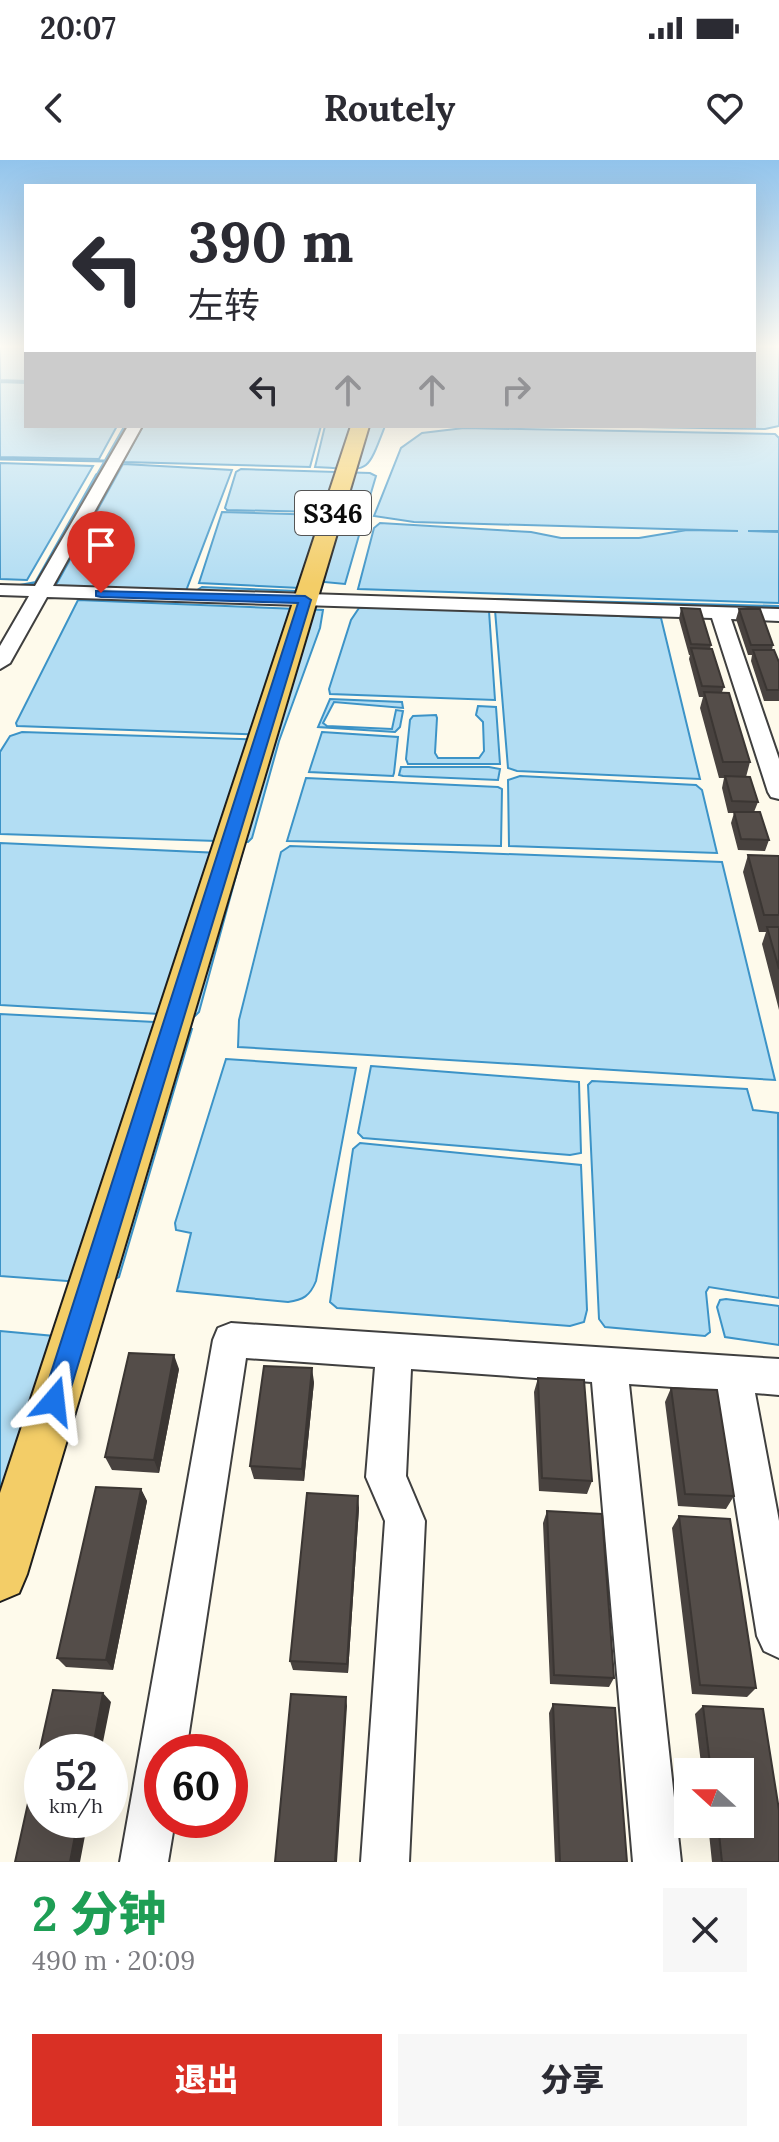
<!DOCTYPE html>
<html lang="zh">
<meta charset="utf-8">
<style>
:root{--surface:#fff;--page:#f7f7f7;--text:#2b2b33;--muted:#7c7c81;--accent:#d93025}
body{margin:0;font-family:Lora,"Noto Sans SC",serif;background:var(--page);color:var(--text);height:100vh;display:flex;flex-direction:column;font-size:30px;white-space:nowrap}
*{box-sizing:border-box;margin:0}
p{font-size:26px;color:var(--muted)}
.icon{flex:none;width:44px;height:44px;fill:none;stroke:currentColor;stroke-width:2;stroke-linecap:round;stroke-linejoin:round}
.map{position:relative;height:1702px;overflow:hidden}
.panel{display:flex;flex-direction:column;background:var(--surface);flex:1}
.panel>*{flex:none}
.top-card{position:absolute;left:24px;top:24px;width:732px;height:244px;border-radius:0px;box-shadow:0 8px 32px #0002;background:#fff;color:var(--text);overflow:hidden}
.needle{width:52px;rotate:291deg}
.fabs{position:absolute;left:674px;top:1598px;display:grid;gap:16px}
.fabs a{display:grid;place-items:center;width:80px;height:80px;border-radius:0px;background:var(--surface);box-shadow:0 8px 32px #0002;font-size:40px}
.speed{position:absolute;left:24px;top:1574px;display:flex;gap:16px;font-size:40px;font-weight:700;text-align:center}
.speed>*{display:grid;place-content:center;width:104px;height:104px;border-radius:50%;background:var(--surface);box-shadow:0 8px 32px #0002;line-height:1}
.speed small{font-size:20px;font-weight:400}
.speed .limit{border:12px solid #d22;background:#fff;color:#111}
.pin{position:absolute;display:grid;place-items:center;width:68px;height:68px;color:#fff;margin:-82px -34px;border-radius:50% 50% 50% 0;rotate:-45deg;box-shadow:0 0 8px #0007}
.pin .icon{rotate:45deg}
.me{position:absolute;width:88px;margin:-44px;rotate:17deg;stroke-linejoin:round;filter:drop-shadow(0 0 6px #0008)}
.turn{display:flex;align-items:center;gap:28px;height:168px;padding:0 32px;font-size:36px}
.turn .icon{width:104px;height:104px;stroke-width:2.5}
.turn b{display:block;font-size:56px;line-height:68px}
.lanes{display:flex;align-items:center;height:76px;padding:0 32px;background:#0003;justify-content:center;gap:40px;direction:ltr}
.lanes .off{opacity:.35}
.round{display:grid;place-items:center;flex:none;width:84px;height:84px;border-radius:0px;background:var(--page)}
.headline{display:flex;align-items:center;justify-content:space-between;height:136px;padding:0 32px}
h1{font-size:48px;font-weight:800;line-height:60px;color:#1e9e55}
.cta{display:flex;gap:16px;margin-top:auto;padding:16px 32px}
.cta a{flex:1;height:92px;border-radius:0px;background:var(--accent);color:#fff;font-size:32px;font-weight:800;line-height:92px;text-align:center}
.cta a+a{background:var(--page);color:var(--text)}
.status{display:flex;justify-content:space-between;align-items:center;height:56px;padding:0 40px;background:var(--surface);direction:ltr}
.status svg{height:22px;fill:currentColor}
header{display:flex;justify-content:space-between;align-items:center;height:104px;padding:0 32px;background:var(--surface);font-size:36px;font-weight:800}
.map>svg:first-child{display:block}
.water{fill:#b2ddf3;stroke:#3c93c7;stroke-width:2}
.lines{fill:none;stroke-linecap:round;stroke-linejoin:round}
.stream-far1{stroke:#3c93c7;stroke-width:3}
.stream{stroke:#3c93c7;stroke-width:4}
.minor-casing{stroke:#3f3f3f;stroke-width:4}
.major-casing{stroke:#1d1d1d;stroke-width:4}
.minor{fill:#fff;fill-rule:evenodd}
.major{fill:#f3cd67;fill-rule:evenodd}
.wall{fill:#48423f}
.shaded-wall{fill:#3b3633}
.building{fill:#544d49;stroke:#3b3633;stroke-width:2}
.route{fill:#1a73e8;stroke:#114b97;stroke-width:2}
.labels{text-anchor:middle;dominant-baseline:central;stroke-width:8;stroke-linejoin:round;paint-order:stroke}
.shield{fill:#fff;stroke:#555;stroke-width:2}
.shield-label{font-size:26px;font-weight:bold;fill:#0c0c0c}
</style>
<div class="status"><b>20:07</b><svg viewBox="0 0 49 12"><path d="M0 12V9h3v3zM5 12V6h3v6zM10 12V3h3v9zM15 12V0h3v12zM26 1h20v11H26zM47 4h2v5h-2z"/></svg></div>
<header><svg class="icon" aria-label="back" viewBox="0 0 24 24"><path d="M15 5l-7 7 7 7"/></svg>Routely<svg class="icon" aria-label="heart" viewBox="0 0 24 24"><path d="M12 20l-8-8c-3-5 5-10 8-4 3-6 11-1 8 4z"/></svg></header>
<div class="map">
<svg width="779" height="1702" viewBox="0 0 779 1702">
<rect width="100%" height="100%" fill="#fefaeb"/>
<path class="water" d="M0,186H26V221L0,220Z
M754,186H779V266L765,269L578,266H754Z
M0,222L26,223V266H117L99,299L0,297Z
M143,266H321L310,307L123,302Z
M325,266H385C365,318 370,309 315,307Z
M464,268L775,274L779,278V371H748L779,372V443L358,429L374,368L380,363L531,372L561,378H639L687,370L738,371L414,362L374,356L401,288L422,273Z
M0,303L93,306L27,420L0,419Z
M123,304L232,310L186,431L194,432L202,427L297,431L308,435L306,438L49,429L57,423Z
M241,309L370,313L376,316L365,353L227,350L225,348L236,312Z
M222,352L361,356L364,358L345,424L314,421L300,428L199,423Z
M78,440L323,450L320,468L279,581L252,678L248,682L0,674V592L10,576L22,572L270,580L269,575L17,566L16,563Z
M373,447L489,451L495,540L330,534L329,529L351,460L359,448Z
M495,450L661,458L700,619L517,611L508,608Z
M330,539L402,542L403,548L334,542L323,563L327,566L392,569L396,550L403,551L400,567L395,572L318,567Z
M478,546L496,547L500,604H408L406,599L410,560L413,556L436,555L437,558L435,593L438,598H479L484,591L483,562L476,555Z
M322,572L398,577L394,613L393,616L309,612Z
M401,607H489L500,609L498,620L403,616L399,615Z
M520,616L696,625L702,630L717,693L509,686L508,620Z
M306,618L498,627L502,629L501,686L287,681Z
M0,683L242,694L199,852L195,856L0,845Z
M290,686L722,702L775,920L238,887L239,860L281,692Z
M0,854L174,863L192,869L119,1117L107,1124L0,1116Z
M226,899L356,908L316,1121C310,1136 303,1140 288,1142L177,1131L191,1073L176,1070L175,1063Z
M371,906L579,922L581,993L570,995L363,978L358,973Z
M592,921L747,929L753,950L778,953L779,1138L709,1127L706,1132L710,1172L705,1176L605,1167L599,1159L588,925Z
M360,983L581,1005L587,1150L584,1162L570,1166L337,1148L330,1142L353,989Z
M726,1139L779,1146V1185L725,1177L717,1147L720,1140Z
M0,1171L65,1177L0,1439Z"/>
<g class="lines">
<path class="stream-far1" d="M0,299L105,301
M96,317L125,266"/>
<path class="stream" d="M20,426L36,423L97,315
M497,440L779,447"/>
<defs>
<path id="minor" d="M128,266H142L53,426L779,449V461L731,459L779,599V639L771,637L768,632L712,458L47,437L10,503L0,509V486L29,436L0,435V425L35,426Z
M231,1163L779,1199V1235L755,1233L779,1361V1498L764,1491L757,1476L717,1230L629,1224L681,1702H633L592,1222L411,1209L406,1316L425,1361L409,1702H361L385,1361L366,1317L375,1207L246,1198L186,1592H162V1660H175L168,1702H120L213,1180L218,1168Z"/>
<path id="major" d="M351,266H369L27,1414L19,1433L0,1441V1333Z"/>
</defs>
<use href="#minor" class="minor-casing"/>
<use href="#major" class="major-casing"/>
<use href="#minor" class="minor"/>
<use href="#major" class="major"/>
</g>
<path class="wall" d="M681,448L711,485L710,489L724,527L722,532L750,602L746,617L758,642L754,652L769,680L765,691L738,690L731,663L734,653H728L722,628L724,618H719L700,548L703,537H699L689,499L690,495H689L679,459Z
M739,449L773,485L772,490L779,502V541H764L751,501L752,495H748L736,459Z
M748,695L779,696V850L762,784L766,772H759L743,712Z
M179,1209L159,1313L112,1310L105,1297Z
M538,1218L592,1321L587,1334L539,1331L534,1232Z
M314,1222L304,1321L254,1319L250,1306Z
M671,1228L734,1336L726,1349L678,1346L665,1242Z
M141,1329L147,1341L113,1510L66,1507L57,1498Z
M359,1348L348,1513L293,1510L290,1501Z
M547,1351L614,1518L609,1527L550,1524L543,1363Z
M679,1356L756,1528L747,1537L692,1534L672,1368Z
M553,1544L627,1702H555L549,1553Z
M703,1546L763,1549L779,1650V1702H712L708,1664H740V1612H702L695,1554Z"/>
<path class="shaded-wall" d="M174,1195L179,1209L159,1313L154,1300Z
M312,1208L314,1222L304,1321L302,1309Z
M141,1329L147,1341L113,1510L106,1500Z
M358,1336L359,1348L348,1513L347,1504Z
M103,1533L111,1542L101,1592H92Z
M346,1537L347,1546L337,1702H335Z
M78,1660H88L80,1702H70Z"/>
<path class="building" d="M681,448L700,449L711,485L691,484Z
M739,449H760L773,485H751Z
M691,488L712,489L724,527L702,526Z
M753,490H774L779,502V530H767Z
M704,532L729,533L750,602H723Z
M725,616L750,617L758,642L732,641Z
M734,652H760L769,680L741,679Z
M748,695L779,696V755H764Z
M767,767H779V809Z
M129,1193L174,1195L154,1300L105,1297Z
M264,1206L312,1208L302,1309L250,1306Z
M538,1218L584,1220L592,1321L542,1318Z
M671,1228L717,1230L734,1336L685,1334Z
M96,1327L141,1329L106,1500L57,1498Z
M307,1333L358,1336L347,1504L290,1501Z
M547,1351L602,1354L614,1518L554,1515Z
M679,1356L730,1359L756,1528L700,1525Z
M53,1530L103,1533L92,1592H42V1660H78L70,1702H15Z
M291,1534L346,1537L335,1702H275Z
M553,1544L615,1548L627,1702H560Z
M703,1546L763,1549L779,1650V1702H722L718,1664H740V1612H711Z"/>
<linearGradient id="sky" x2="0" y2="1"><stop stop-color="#92c4ec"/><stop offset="0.44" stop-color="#fffdf6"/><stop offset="1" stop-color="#fffdf6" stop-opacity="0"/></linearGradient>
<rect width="779" height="424" fill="url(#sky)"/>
<path class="route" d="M96,431L305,436L311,440L67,1241L63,1249L54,1253L46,1249L42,1241L298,443L101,437L96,436Z"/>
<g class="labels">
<rect class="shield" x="295" y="331" width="76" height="44" rx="6"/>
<g class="shield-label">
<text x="333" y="353">S346</text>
</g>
</g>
</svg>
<div class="fabs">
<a><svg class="needle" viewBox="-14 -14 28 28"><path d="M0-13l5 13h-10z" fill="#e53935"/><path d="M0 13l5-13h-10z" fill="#7c7c81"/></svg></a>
</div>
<div class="speed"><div>52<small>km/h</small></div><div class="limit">60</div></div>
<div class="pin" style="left:101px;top:433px;background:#d93025"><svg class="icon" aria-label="arrive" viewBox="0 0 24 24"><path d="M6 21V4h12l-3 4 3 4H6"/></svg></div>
<svg class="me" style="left:54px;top:1241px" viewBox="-20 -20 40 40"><path d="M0-17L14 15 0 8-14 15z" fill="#1a73e8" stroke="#fff" stroke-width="4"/></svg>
<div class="top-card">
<div class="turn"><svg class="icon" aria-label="left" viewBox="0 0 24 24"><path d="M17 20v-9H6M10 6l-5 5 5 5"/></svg><div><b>390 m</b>左转</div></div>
<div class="lanes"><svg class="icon" aria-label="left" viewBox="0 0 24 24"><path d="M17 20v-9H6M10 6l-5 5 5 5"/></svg><svg class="icon off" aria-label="ahead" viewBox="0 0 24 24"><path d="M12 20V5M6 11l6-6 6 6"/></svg><svg class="icon off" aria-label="ahead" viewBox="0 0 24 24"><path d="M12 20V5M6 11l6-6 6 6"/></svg><svg class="icon off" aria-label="right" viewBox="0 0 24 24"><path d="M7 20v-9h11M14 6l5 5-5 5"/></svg></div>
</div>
</div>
<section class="panel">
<div class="headline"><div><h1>2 分钟</h1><p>490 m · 20:09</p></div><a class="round"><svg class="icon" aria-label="close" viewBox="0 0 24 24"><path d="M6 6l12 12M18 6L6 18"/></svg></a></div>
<div class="cta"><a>退出</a><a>分享</a></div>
</section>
